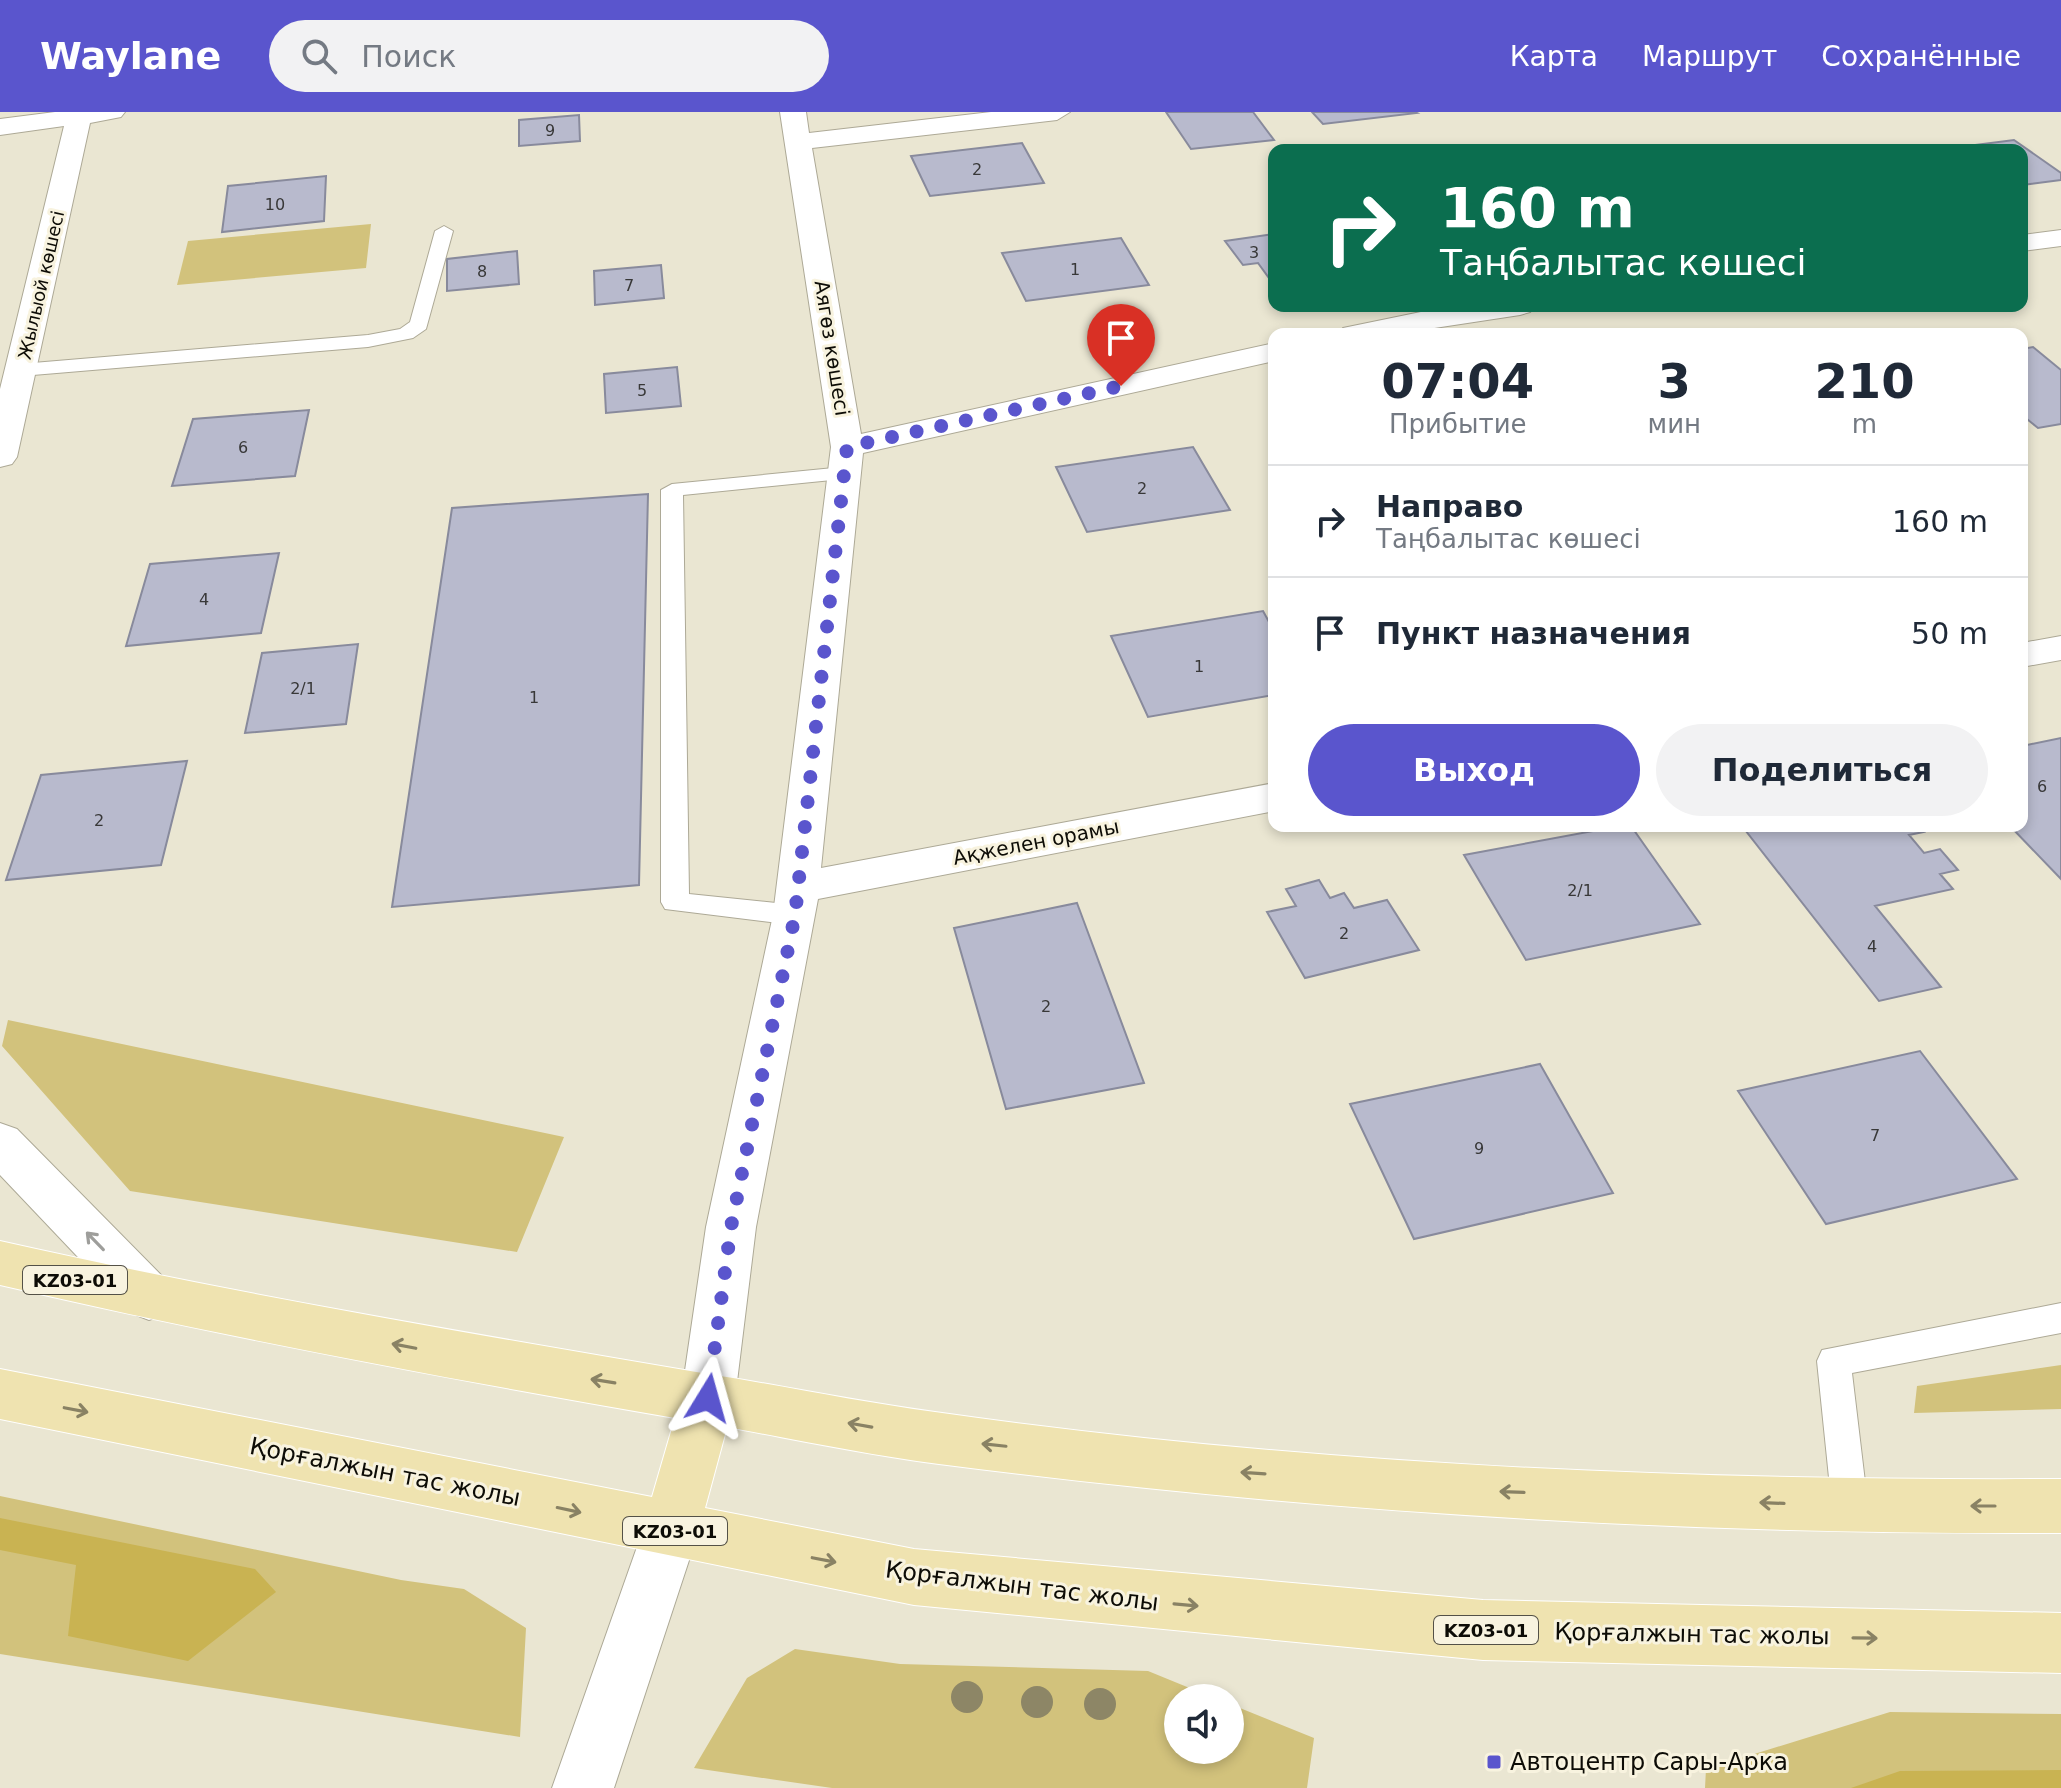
<!DOCTYPE html>
<html lang="ru">
<meta charset="utf-8">
<style>
:root{--surface:#fff;--page:#f2f2f3;--text:#1f2937;--muted:#747a83;--line:#e0e1e3;--accent:#5a55cd}
body{margin:0;font-family:"DejaVu Sans",sans-serif;background:var(--page);color:var(--text);height:100vh;display:flex;flex-direction:column;font-size:30px;white-space:nowrap}
*{box-sizing:border-box;margin:0}
p{font-size:26px;color:var(--muted)}
.icon{flex:none;width:44px;height:44px;fill:none;stroke:currentColor;stroke-width:2;stroke-linecap:round;stroke-linejoin:round}
.map{position:relative;flex:1;overflow:hidden}
.side{position:absolute;left:1268px;top:216px;width:760px;height:504px;display:flex;flex-direction:column;background:var(--surface);border-radius:16px;box-shadow:0 4px 12px #0003}
.side>*{flex:none}
.guide{position:absolute;left:1268px;top:32px;width:760px;height:168px;border-radius:16px;box-shadow:0 4px 12px #0003;background:#0b6e4f;color:#fff;overflow:hidden}
.fabs{position:absolute;left:1164px;top:1572px;display:grid;gap:16px}
.fabs a{display:grid;place-items:center;width:80px;height:80px;border-radius:50%;background:var(--surface);box-shadow:0 4px 12px #0003;font-size:40px}
.pin{position:absolute;display:grid;place-items:center;width:68px;height:68px;color:#fff;margin:-82px -34px;border-radius:50% 50% 50% 0;rotate:-45deg;box-shadow:0 0 8px #0007}
.pin .icon{rotate:45deg}
.me{position:absolute;width:88px;margin:-44px;rotate:8deg;stroke-linejoin:round;filter:drop-shadow(0 0 6px #0008)}
.turn{display:flex;align-items:center;gap:28px;height:168px;padding:0 40px;font-size:36px}
.turn .icon{width:104px;height:104px;stroke-width:2.5}
.turn b{display:block;font-size:56px;line-height:68px}
.eta{display:flex;justify-content:space-evenly;align-items:center;height:136px;text-align:center}
.eta b{font-size:48px;font-weight:600;line-height:56px}
.primary-button{display:flex;gap:16px;margin-top:auto;padding:16px 40px}
.primary-button a{flex:1;height:92px;border-radius:48px;background:var(--accent);color:#fff;font-size:32px;font-weight:600;line-height:92px;text-align:center}
.primary-button a+a{background:var(--page);color:var(--text)}
ul{padding:0;list-style:none}
li{display:flex;align-items:center;gap:24px;height:112px;padding:0 40px;border-top:2px solid var(--line)}
li div{flex:1}
li b{display:block;font-size:30px}
li em{font-style:normal}
header{display:flex;align-items:center;gap:48px;box-sizing:border-box;height:112px;padding:0 40px;background:var(--accent);color:#fff}
header strong{font-size:38px}
nav{display:flex;gap:44px;margin-inline-start:auto;font-size:28px}
.search{width:560px;height:72px;background:var(--page);display:flex;align-items:center;gap:20px;box-sizing:border-box;padding:0 28px;border-radius:44px;color:var(--muted);font-size:30px}
.map>svg:first-child{display:block}
.green{fill:#d2c27c}
.forest{fill:#c9b352}
.building{fill:#b8bacd;stroke:#888a9c;stroke-width:2}
.lines{fill:none;stroke-linecap:round;stroke-linejoin:round}
.service-casing{stroke:#ada996;stroke-width:2}
.minor-casing{stroke:#ada996;stroke-width:2}
.primary-casing{stroke:#fff;stroke-width:2}
.service{fill:#fff;fill-rule:evenodd}
.minor{fill:#fff;fill-rule:evenodd}
.primary{fill:#efe3b0;fill-rule:evenodd}
.tree{fill:#8d8666}
.oneway{stroke:#9e9e9b}
.oneway2{stroke:#898264}
.route{stroke:#5a55cd;stroke-width:14;stroke-dasharray:0 25.2}
.poi-dot{fill:#5a55cd;stroke:#f8f3df;stroke-width:3}
.labels{text-anchor:middle;dominant-baseline:central;stroke-width:6;stroke-linejoin:round;paint-order:stroke}
.number-label{font-size:16px;fill:#383838}
.far-street-label{font-size:18px;fill:#0d0c06;stroke:#f8f3df}
.shield{fill:#f8f3df;stroke:#545147;stroke-width:2}
.shield-label{font-size:18px;font-weight:bold;fill:#0d0c06}
.street-label{font-size:20px;fill:#0d0c06;stroke:#f8f3df}
.near-street-label{font-size:24px;fill:#0d0c06;stroke:#f8f3df}
.near-poi-label{font-size:24px;fill:#0d0c06;stroke:#f8f3df;text-anchor:start}
</style>
<header>
<strong>Waylane</strong>
<div class="search"><svg class="icon" aria-label="search" viewBox="0 0 24 24"><circle cx="10" cy="10" r="6"/><path d="M15 15l6 6"/></svg>Поиск</div>
<nav><a>Карта</a><a>Маршрут</a><a>Сохранённые</a></nav>
</header>
<div class="map">
<svg width="2061" height="1676" viewBox="0 0 2061 1676">
<rect width="100%" height="100%" fill="#eae6d2"/>
<path class="green" d="M371,112L366,156L177,173L188,129Z
M8,908L564,1025L517,1140L130,1079L2,934Z
M2061,1253V1297L1914,1301L1917,1274Z
M0,1384L401,1468L464,1477L526,1516L520,1625L0,1542Z
M795,1537L900,1552L1148,1559L1214,1586H1178V1638H1230V1592L1314,1626L1307,1676H832L694,1656L747,1566Z
M1890,1600L2061,1602V1676H1705L1706,1657Z"/>
<path class="forest" d="M0,1406L255,1457L276,1480L188,1549L68,1524L76,1453L0,1438Z
M2061,1658V1676H1851L1900,1659Z"/>
<path class="building" d="M1166,0H1253L1274,28L1191,37Z
M1312,0H1415L1417,1L1323,12Z
M579,3L580,29L519,34V8Z
M2014,28L2061,61V68L2022,73V38H1936Z
M1022,31L1044,71L930,84L911,44Z
M326,64L324,109L222,120L228,74Z
M1274,122V173L1258,151L1243,153L1225,129Z
M1121,126L1149,173L1026,189L1002,141Z
M517,139L519,172L447,179V147Z
M661,153L664,186L595,193L594,159Z
M2033,235L2061,258V312L2038,316L2022,303V237Z
M677,255L681,294L606,301L604,262Z
M309,298L295,364L172,374L193,307Z
M1193,335L1230,398L1087,420L1056,355Z
M648,382L639,773L392,795L452,396Z
M279,441L261,521L126,534L150,452Z
M1263,499L1274,519V583L1148,605L1111,524Z
M358,532L346,612L245,621L262,541Z
M2061,626V767L2010,714H2022V634Z
M187,649L161,753L6,768L41,663Z
M1620,714H1631L1700,812L1526,848L1464,743Z
M1742,714H1918L1924,720L1909,723L1924,741L1940,737L1958,758L1940,762L1953,777L1875,794L1941,875L1879,889Z
M1319,768L1330,786L1344,781L1354,796L1387,788L1419,838L1305,866L1267,800L1296,794L1286,777Z
M1077,791L1144,971L1006,997L954,816Z
M1920,939L2017,1067L1826,1112L1738,979Z
M1540,952L1613,1081L1414,1127L1350,992Z"/>
<g class="lines">
<defs>
<path id="service" d="M444,114L453,119L426,217L413,226L368,235L21,264L11,258L21,252L368,223L400,217L410,210L435,119Z
M844,355L855,361L852,366L683,383L689,782L795,793L805,796L809,803L805,810L795,813L665,797L661,790V378L672,372Z
M2061,1191V1221L1852,1261L1868,1395L1863,1407L1850,1412L1837,1407L1832,1395L1817,1249L1822,1238Z"/>
<path id="minor" d="M55,0H125L121,5L90,11L17,345L12,352L0,355V277L64,14L0,23V7Z
M780,0H806L809,21L991,0H1070L1057,8L812,36L861,322L1274,231V249L863,341L821,756L1274,671V699L818,787L756,1115L735,1286L727,1303L708,1311L689,1303L681,1286L706,1115L773,803L831,335Z
M2061,118V134L2022,139V123Z
M1450,194H1535L1530,200L1520,203L1395,222H1339L1343,216Z
M2061,524V548L2022,555V531Z
M0,1011L17,1017L167,1169L175,1185L167,1201L149,1208L131,1201L0,1063Z
M671,1391L691,1399L699,1418L614,1676H552L643,1418L651,1399Z"/>
<path id="primary" d="M0,1129C235,1182 472,1222 708,1262C784,1274 859,1290 935,1300C1307,1353 1686,1369 2061,1367V1421C1686,1423 1312,1400 939,1352C868,1343 798,1328 727,1315L705,1396L914,1437L1483,1488L2061,1501V1561L1483,1548L914,1493L0,1307V1257L652,1385L675,1306C449,1267 224,1225 0,1173Z"/>
</defs>
<use href="#service" class="service-casing"/>
<use href="#minor" class="minor-casing"/>
<use href="#primary" class="primary-casing"/>
<use href="#service" class="service"/>
<use href="#minor" class="minor"/>
<use href="#primary" class="primary"/>
</g>
<g class="tree">
<circle cx="967" cy="1585" r="16"/>
<circle cx="1037" cy="1590" r="16"/>
<circle cx="1100" cy="1592" r="16"/>
</g>
<defs><path id="oneway-shaft" d="M-6 0H5M1.5-3L5.5 0L1.5 3" fill="none" stroke-width="1.6" stroke-linecap="round" stroke-linejoin="round" transform="scale(2)"/></defs>
<use class="oneway" href="#oneway-shaft" transform="translate(95 1129) rotate(-134)"/>
<g class="oneway2">
<use href="#oneway-shaft" transform="translate(404 1234) rotate(-169)"/>
<use href="#oneway-shaft" transform="translate(603 1269) rotate(-171)"/>
<use href="#oneway-shaft" transform="translate(76 1298) rotate(11)"/>
<use href="#oneway-shaft" transform="translate(860 1313) rotate(-170)"/>
<use href="#oneway-shaft" transform="translate(994 1333) rotate(-174)"/>
<use href="#oneway-shaft" transform="translate(1253 1361) rotate(-176)"/>
<use href="#oneway-shaft" transform="translate(1512 1380) rotate(-178)"/>
<use href="#oneway-shaft" transform="translate(1772 1391) rotate(-178)"/>
<use href="#oneway-shaft" transform="translate(1983 1394) rotate(180)"/>
<use href="#oneway-shaft" transform="translate(569 1398) rotate(12)"/>
<use href="#oneway-shaft" transform="translate(824 1448) rotate(11)"/>
<use href="#oneway-shaft" transform="translate(1186 1493) rotate(5)"/>
<use href="#oneway-shaft" transform="translate(1865 1526) rotate(1)"/>
</g>
<g class="lines">
<path class="route" d="M708,1286L731,1115L795,803L847,335L1121,274"/>
</g>
<rect class="poi-dot" x="1486" y="1642" width="16" height="16" rx="4"/>
<g class="labels">
<g class="number-label">
<text x="550" y="18">9</text>
<text x="977" y="57">2</text>
<text x="275" y="92">10</text>
<text x="1254" y="140">3</text>
<text x="1075" y="157">1</text>
<text x="482" y="159">8</text>
<text x="629" y="173">7</text>
<text x="642" y="278">5</text>
<text x="243" y="335">6</text>
<text x="1142" y="376">2</text>
<text x="204" y="487">4</text>
<text x="1199" y="554">1</text>
<text x="303" y="576">2/1</text>
<text x="534" y="585">1</text>
<text x="2042" y="674">6</text>
<text x="99" y="708">2</text>
<text x="1580" y="778">2/1</text>
<text x="1344" y="821">2</text>
<text x="1872" y="834">4</text>
<text x="1046" y="894">2</text>
<text x="1875" y="1023">7</text>
<text x="1479" y="1036">9</text>
</g>
<g class="far-street-label">
<text transform="translate(41 173) rotate(-77)">Жылыой көшесі</text>
</g>
<g class="shield">
<rect x="23" y="1154" width="104" height="28" rx="6"/>
<rect x="623" y="1405" width="104" height="28" rx="6"/>
<rect x="1434" y="1504" width="104" height="28" rx="6"/>
</g>
<g class="shield-label">
<text x="75" y="1168">KZ03-01</text>
<text x="675" y="1419">KZ03-01</text>
<text x="1486" y="1518">KZ03-01</text>
</g>
<g class="street-label">
<text transform="translate(832 236) rotate(81)">Аягөз көшесі</text>
<text transform="translate(1036 730) rotate(-11)">Ақжелен орамы</text>
</g>
<g class="near-street-label">
<text transform="translate(385 1360) rotate(11)">Қорғалжын тас жолы</text>
<text transform="translate(1022 1474) rotate(7)">Қорғалжын тас жолы</text>
<text transform="translate(1692 1522) rotate(1)">Қорғалжын тас жолы</text>
</g>
<g class="near-poi-label">
<text x="1510" y="1650">Автоцентр Сары-Арка</text>
</g>
</g>
</svg>
<div class="fabs">
<a><svg class="icon" aria-label="sound" viewBox="0 0 24 24"><path d="M4 9h4l5-4v14l-5-4H4zM17 9q2 3 0 6"/></svg></a>
</div>
<div class="pin" style="left:1121px;top:274px;background:#d93025"><svg class="icon" aria-label="arrive" viewBox="0 0 24 24"><path d="M6 21V4h12l-3 4 3 4H6"/></svg></div>
<svg class="me" style="left:708px;top:1286px" viewBox="-20 -20 40 40"><path d="M0-17L14 15 0 8-14 15z" fill="#5a55cd" stroke="#fff" stroke-width="4"/></svg>
<div class="guide">
<div class="turn"><svg class="icon" aria-label="right" viewBox="0 0 24 24"><path d="M7 20v-9h11M14 6l5 5-5 5"/></svg><div><b>160 m</b>Таңбалытас көшесі</div></div>
</div>
<section class="side">
<div class="eta">
<div><b>07:04</b><p>Прибытие</p></div>
<div><b>3</b><p>мин</p></div>
<div><b>210</b><p>m</p></div>
</div>
<ul>
<li><svg class="icon" aria-label="right" viewBox="0 0 24 24"><path d="M7 20v-9h11M14 6l5 5-5 5"/></svg><div><b>Направо</b><p>Таңбалытас көшесі</p></div><em>160 m</em></li>
<li><svg class="icon" aria-label="arrive" viewBox="0 0 24 24"><path d="M6 21V4h12l-3 4 3 4H6"/></svg><div><b>Пункт назначения</b></div><em>50 m</em></li>
</ul>
<div class="primary-button"><a>Выход</a><a>Поделиться</a></div>
</section>
</div>
